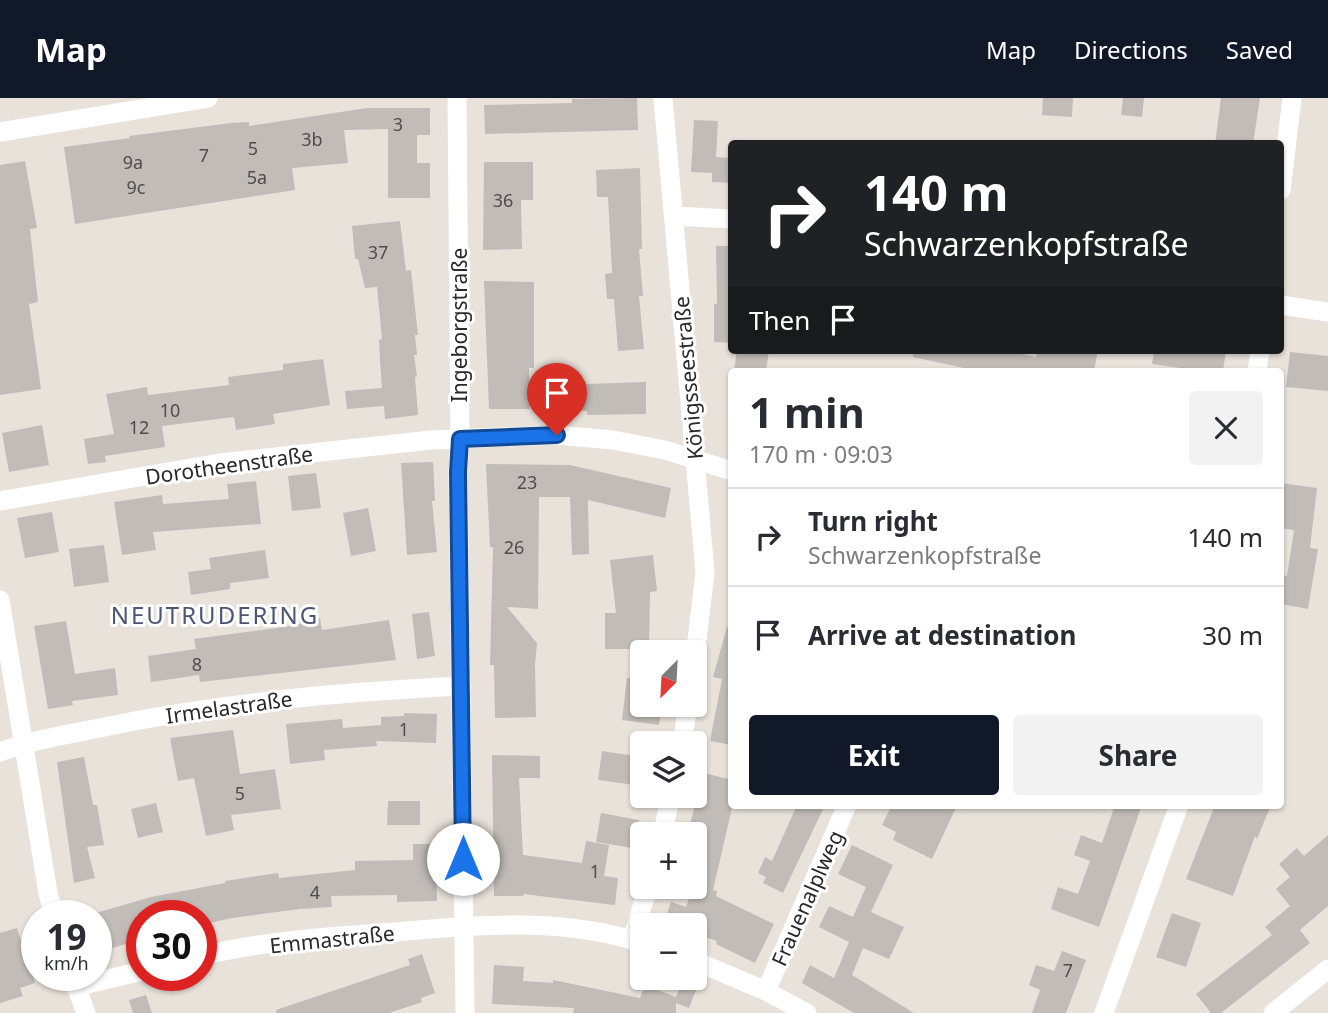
<!DOCTYPE html>
<meta charset="utf-8">
<style>
:root{--surface:#fff;--page:#f2f2f3;--text:#2b2b33;--muted:#7c7c81;--line:#e1e1e2;--accent:#111827}
body{margin:0;font-family:"Noto Sans",sans-serif;background:var(--page);color:var(--text);height:100vh;display:flex;flex-direction:column;font-size:26px;white-space:nowrap}
*{box-sizing:border-box;margin:0}
p{font-size:23px;color:var(--muted)}
.icon{flex:none;width:38px;height:38px;fill:none;stroke:currentColor;stroke-width:2;stroke-linecap:round;stroke-linejoin:round}
.map{position:relative;flex:1;overflow:hidden}
.drawer{position:absolute;left:728px;top:270px;width:556px;height:441px;display:flex;flex-direction:column;background:var(--surface);border-radius:7px;box-shadow:0 2px 5px #0004}
.drawer>*{flex:none}
.banner{position:absolute;left:728px;top:42px;width:556px;height:214px;border-radius:7px;box-shadow:0 2px 5px #0004;background:#202124;color:#fff;overflow:hidden}
.needle{width:46px;rotate:204deg}
.tools{position:absolute;left:630px;top:542px;display:grid;gap:14px}
.tools a{display:grid;place-items:center;width:77px;height:77px;border-radius:7px;background:var(--surface);box-shadow:0 2px 5px #0004;font-size:35px}
.speed{position:absolute;left:21px;top:802px;display:flex;gap:14px;font-size:35px;font-weight:700;text-align:center}
.speed>*{display:grid;place-content:center;width:91px;height:91px;border-radius:50%;background:var(--surface);box-shadow:0 2px 5px #0004;line-height:1}
.speed small{font-size:18px;font-weight:400}
.speed .limit{border:10px solid #d22;background:#fff;color:#111}
.pin{position:absolute;display:grid;place-items:center;width:60px;height:60px;color:#fff;margin:-72px -30px;border-radius:50% 50% 50% 0;rotate:-45deg;box-shadow:0 0 7px #0007}
.pin .icon{rotate:45deg}
.me{position:absolute;width:77px;margin:-38px;rotate:0deg;stroke-linejoin:round;filter:drop-shadow(0 0 5px #0008)}
.turn{display:flex;align-items:center;gap:24px;height:147px;padding:0 21px;font-size:32px}
.turn .icon{width:91px;height:91px;stroke-width:2.5}
.turn b{display:block;font-size:49px;line-height:60px}
.then{display:flex;align-items:center;height:66px;padding:0 21px;background:#0003;gap:14px;font-size:26px}
.round{display:grid;place-items:center;flex:none;width:74px;height:74px;border-radius:7px;background:var(--page)}
.headline{display:flex;align-items:center;justify-content:space-between;height:119px;padding:0 21px}
h1{font-size:42px;font-weight:700;line-height:52px}
.action{display:flex;gap:14px;margin-top:auto;padding:14px 21px}
.action a{flex:1;height:80px;border-radius:7px;background:var(--accent);color:#fff;font-size:28px;font-weight:700;line-height:80px;text-align:center}
.action a+a{background:var(--page);color:var(--text)}
ul{padding:0;list-style:none}
li{display:flex;align-items:center;gap:21px;height:98px;padding:0 21px;border-top:2px solid var(--line)}
li div{flex:1}
li b{display:block;font-size:26px}
li em{font-style:normal}
header{display:flex;align-items:center;gap:42px;box-sizing:border-box;height:98px;padding:0 35px;background:var(--accent);color:#fff}
header strong{font-size:33px}
nav{display:flex;gap:38px;margin-inline-start:auto;font-size:24px}
.map>svg:first-child{display:block}
.building{fill:#c1bcb7}
.lines{fill:none;stroke-linecap:round;stroke-linejoin:round}
.minor{stroke:#fff;stroke-width:19}
.route-casing{stroke:#114b97;stroke-width:18}
.route{stroke:#1a73e8;stroke-width:12}
.labels{text-anchor:middle;dominant-baseline:central;stroke-width:6;stroke-linejoin:round;paint-order:stroke}
.number-label{font-size:18px;fill:#4e4d4c}
.street-label{font-size:21px;fill:#282828;stroke:#fff}
.quarter-label{font-size:24px;letter-spacing:2px;fill:#4c5574;stroke:#fff}
</style>
<header>
<strong>Map</strong>
<nav><a>Map</a><a>Directions</a><a>Saved</a></nav>
</header>
<div class="map">
<svg width="1328" height="915" viewBox="0 0 1328 915">
<rect width="100%" height="100%" fill="#e9e2da"/>
<path class="building" d="M637,0L638,32L485,36L484,7L572,5V1Z
M1043,0H1073L1072,19L1042,17Z
M1123,0H1144L1142,19L1121,17Z
M1221,0H1260L1253,46H1215Z
M367,10H430V37H417V65H430V100H388V31L344,32L348,65L292,70L295,92L75,126L64,49L130,40L129,38L231,25L249,24V28Z
M694,22L718,23L716,59L732,60V85L712,84V75L691,74Z
M25,63L37,130L30,131L38,204L29,206L41,291L0,297V67Z
M484,64H533V102H521L522,151L483,152Z
M640,70L642,151H639L643,198H639L644,251L618,253L614,201H607L605,176L612,175L608,99H597L596,72Z
M400,123L406,173L411,172L418,237H415L417,257H414L417,278L415,279L418,317L385,321L384,308L347,311L345,293L382,290L380,262L379,242L382,241L377,189L365,190L358,161H355L352,128Z
M716,148H732V245L714,244V206H717Z
M484,183L534,184V270H529L530,311H489Z
M737,252H769L766,273H734Z
M913,252H1003L1036,259L1037,252H1098L1094,273H978L913,259Z
M1154,252H1226L1223,273H1202L1152,266Z
M1290,254L1328,258V293L1286,289Z
M323,261L330,307L273,316L275,326L236,332L234,319L162,328L165,349L105,358L106,364L88,366L84,341L114,336L106,296L147,289L148,297L229,287L228,279L283,272V266Z
M586,283V286L646,284V316L587,317V313H563L562,284Z
M42,327L49,367L9,374L2,335Z
M433,364L435,403H432L437,454L407,457L401,365Z
M486,366L570,367L671,390L665,420L588,402L589,456L572,457L570,399H539L538,511L507,509L537,545L535,567L536,619L495,620L494,567H490L493,449H490Z
M316,375L321,410L292,413L288,378Z
M256,383L261,426L153,434L156,452L122,457L114,404L162,397L163,406L229,401L227,386Z
M1281,385L1317,390L1310,450L1318,451L1308,511L1281,506V477L1287,478L1294,432L1281,430Z
M368,410L376,453L351,458L343,415Z
M52,414L59,454L25,460L17,420Z
M104,447L109,484L74,489L69,451Z
M265,452L269,480L230,485V491L191,497L188,474L211,471L209,460Z
M653,457L657,493L650,494L649,551H605V515H616L610,462Z
M429,514L435,558L417,561L412,516Z
M320,520L322,532L389,522L396,562L200,584L199,577L151,584L148,558L196,551L194,541L291,528Z
M66,523L75,576L115,570L118,597L72,603L73,607L48,611L34,528Z
M727,529H732V647L710,643L722,581L713,579Z
M627,580L642,581V607H662L659,627L622,622Z
M404,615L437,616L436,645L376,643L377,648L324,652L325,662L290,666L286,626L342,621L343,630L381,627V619L404,618Z
M233,632L240,676L275,671L281,711L231,717L234,732L206,738L194,680L178,683L170,640Z
M602,653L642,659V688L598,682Z
M492,657L540,658V680H519L523,757L582,765L586,743L609,747L604,778L618,780L615,807L523,796L524,798H494Z
M84,659L93,707H97L104,747L87,749L95,780L74,785L57,664Z
M704,675L732,682V710L713,792L717,793L716,798L774,826L755,865L716,846L717,843L695,836V828H663L671,804L686,809L693,789H695V737H687Z
M388,703H420V727H387Z
M156,705L163,734L138,740L131,711Z
M797,707H825L783,795L763,785L766,779L758,775L765,759L772,763Z
M892,707H957L932,761L893,742L896,734L882,727Z
M1115,707H1142L1099,829L1051,811L1058,789L1078,796L1090,763L1074,757L1081,737L1102,745Z
M1215,707H1271L1257,741L1255,738L1233,798L1186,781Z
M601,715L639,722L633,750L596,744Z
M1328,737V808L1300,832L1310,845L1221,915H1211L1196,896L1272,837L1265,829L1290,808L1276,791L1290,779L1279,766L1297,750L1304,758Z
M413,746H432V768H436L437,803L397,804V797L331,798L332,809L300,811L232,820L201,827V817H136L142,841L96,855V815L151,799L225,785V783L278,775L279,780L355,772V763L413,762Z
M852,747L893,767L871,814L904,829L889,861L863,850L852,877L914,915H854L802,885L810,867L834,880L849,844L819,829L829,808L853,819L866,789L838,776Z
M1172,815L1201,825L1186,869L1156,859Z
M17,830L35,885L20,890L23,898L0,905V835Z
M1062,853L1086,862L1066,915H1032L1040,892L1029,887L1036,867L1054,873Z
M422,856L435,895L421,900L422,904L389,915H276V912L410,867L408,861Z
M494,867L524,869L523,883L553,885V882L640,900L645,887L676,899L681,887L696,892L689,910L676,905V915H573L574,910L492,906Z
M146,897L152,915H133L129,902Z"/>
<g class="lines">
<path class="minor" d="M457,0L460,341L458,374L465,915
M663,0L705,474L695,559
M0,34L208,0
M1281,92L1292,0
M674,118L732,121
M1281,207L1328,214
M1257,273L1260,252
M0,403L220,365L431,342L557,337L613,342L665,352L732,373
M0,502L48,795L54,817
M682,646L688,607
M0,654C35,641 72,636 109,628C227,604 342,594 462,588
M662,737L671,698
M632,842L648,789
M201,858C259,844 322,839 382,835C469,828 557,817 642,845
M695,863L766,893L807,915
M72,877L86,915
M75,889L142,873
M766,893L847,707
M1104,915L1179,707
M1273,915L1328,871"/>
</g>
<g class="lines">
<defs>
<path id="route" d="M463,761L458,374L460,341L557,337"/>
</defs>
<use href="#route" class="route-casing"/>
<use href="#route" class="route"/>
</g>
<g class="labels">
<g class="number-label">
<text x="398" y="26">3</text>
<text x="312" y="41">3b</text>
<text x="253" y="50">5</text>
<text x="204" y="57">7</text>
<text x="133" y="64">9a</text>
<text x="257" y="79">5a</text>
<text x="136" y="89">9c</text>
<text x="503" y="102">36</text>
<text x="378" y="154">37</text>
<text x="170" y="312">10</text>
<text x="139" y="329">12</text>
<text x="527" y="384">23</text>
<text x="514" y="449">26</text>
<text x="197" y="566">8</text>
<text x="404" y="631">1</text>
<text x="240" y="695">5</text>
<text x="595" y="773">1</text>
<text x="315" y="794">4</text>
<text x="1068" y="872">7</text>
</g>
<g class="street-label">
<text transform="translate(459 227) rotate(-90)">Ingeborgstraße</text>
<text transform="translate(688 280) rotate(-95)">Königsseestraße</text>
<text transform="translate(229 367) rotate(-8)">Dorotheenstraße</text>
<text transform="translate(229 609) rotate(-8)">Irmelastraße</text>
<text transform="translate(807 800) rotate(-66)">Frauenalplweg</text>
<text transform="translate(332 841) rotate(-6)">Emmastraße</text>
</g>
<g class="quarter-label">
<text x="215" y="516">NEUTRUDERING</text>
</g>
</g>
</svg>
<div class="tools">
<a><svg class="needle" viewBox="-14 -14 28 28"><path d="M0-13l5 13h-10z" fill="#e53935"/><path d="M0 13l5-13h-10z" fill="#7c7c81"/></svg></a>
<a><svg class="icon" aria-label="layers" viewBox="0 0 24 24"><path d="M12 4l9 5-9 5-9-5zM3 14l9 5 9-5"/></svg></a>
<a>+</a>
<a>−</a>
</div>
<div class="speed"><div>19<small>km/h</small></div><div class="limit">30</div></div>
<div class="pin" style="left:557px;top:337px;background:#d93025"><svg class="icon" aria-label="arrive" viewBox="0 0 24 24"><path d="M6 21V4h12l-3 4 3 4H6"/></svg></div>
<svg class="me" style="left:463px;top:761px" viewBox="-20 -20 40 40"><circle r="19" fill="#fff"/><path d="M0-13L10 11 0 6-10 11z" fill="#1a73e8"/></svg>
<div class="banner">
<div class="turn"><svg class="icon" aria-label="right" viewBox="0 0 24 24"><path d="M7 20v-9h11M14 6l5 5-5 5"/></svg><div><b>140 m</b>Schwarzenkopfstraße</div></div>
<div class="then">Then<svg class="icon" aria-label="arrive" viewBox="0 0 24 24"><path d="M6 21V4h12l-3 4 3 4H6"/></svg></div>
</div>
<section class="drawer">
<div class="headline"><div><h1>1 min</h1><p>170 m · 09:03</p></div><a class="round"><svg class="icon" aria-label="close" viewBox="0 0 24 24"><path d="M6 6l12 12M18 6L6 18"/></svg></a></div>
<ul>
<li><svg class="icon" aria-label="right" viewBox="0 0 24 24"><path d="M7 20v-9h11M14 6l5 5-5 5"/></svg><div><b>Turn right</b><p>Schwarzenkopfstraße</p></div><em>140 m</em></li>
<li><svg class="icon" aria-label="arrive" viewBox="0 0 24 24"><path d="M6 21V4h12l-3 4 3 4H6"/></svg><div><b>Arrive at destination</b></div><em>30 m</em></li>
</ul>
<div class="action"><a>Exit</a><a>Share</a></div>
</section>
</div>
